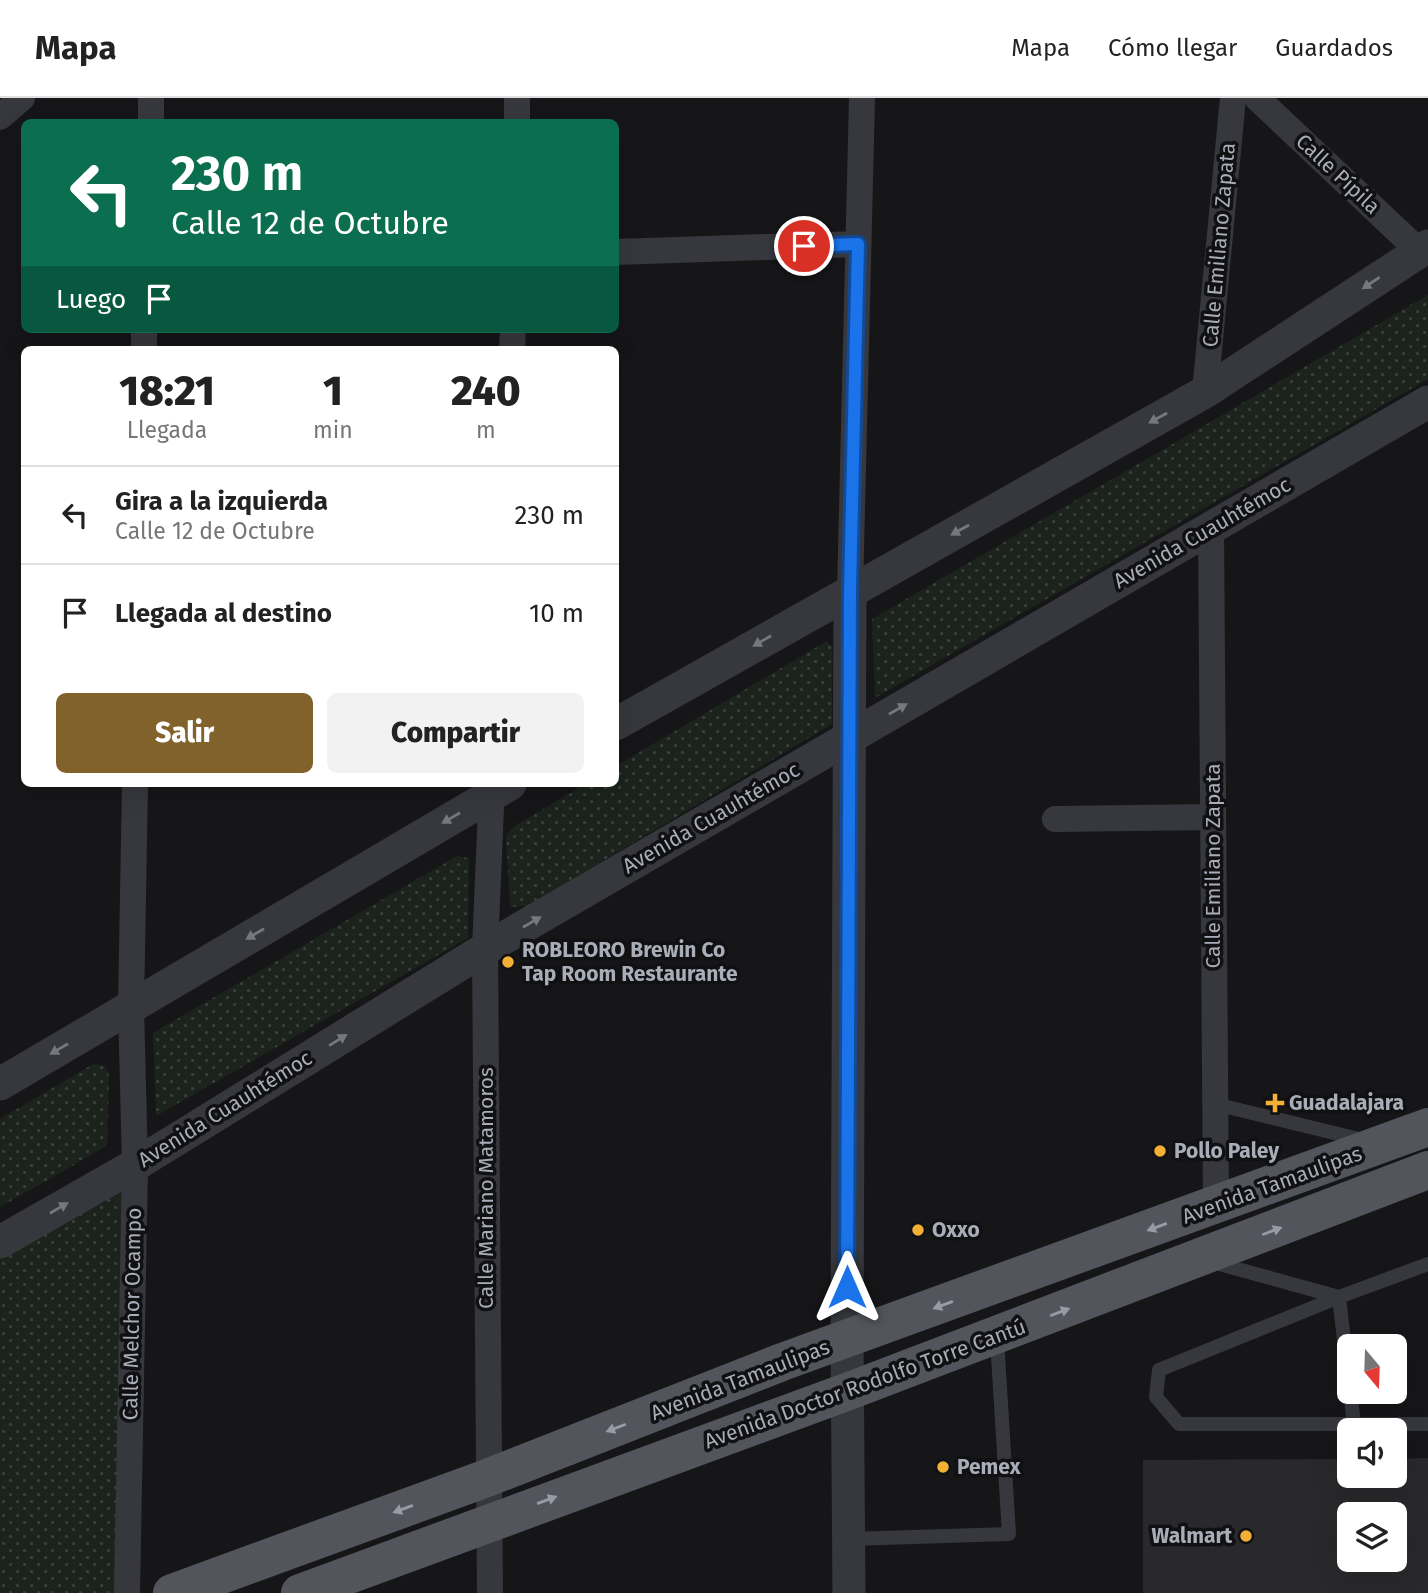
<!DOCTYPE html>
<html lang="es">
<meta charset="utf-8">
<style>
:root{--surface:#fff;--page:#f2f2f2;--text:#222;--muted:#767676;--line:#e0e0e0;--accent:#80622a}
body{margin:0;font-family:"Fira Sans",sans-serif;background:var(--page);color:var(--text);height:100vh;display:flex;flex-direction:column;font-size:26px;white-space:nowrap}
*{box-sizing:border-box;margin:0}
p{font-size:23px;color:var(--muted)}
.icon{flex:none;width:38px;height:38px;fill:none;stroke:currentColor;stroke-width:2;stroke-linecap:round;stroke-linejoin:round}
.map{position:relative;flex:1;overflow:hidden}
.details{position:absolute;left:21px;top:248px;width:598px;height:441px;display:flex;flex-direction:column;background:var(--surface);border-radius:10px;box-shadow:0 7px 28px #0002}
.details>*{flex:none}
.hud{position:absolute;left:21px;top:21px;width:598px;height:214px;border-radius:10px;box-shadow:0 7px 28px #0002;background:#0b6e4f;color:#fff;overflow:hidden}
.needle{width:46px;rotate:161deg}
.controls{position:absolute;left:1337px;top:1236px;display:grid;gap:14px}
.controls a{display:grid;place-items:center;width:70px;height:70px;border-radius:10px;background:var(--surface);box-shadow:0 7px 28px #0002;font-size:35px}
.pin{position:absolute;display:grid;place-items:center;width:60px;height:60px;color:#fff;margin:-30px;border:4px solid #fff;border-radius:50%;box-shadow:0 2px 7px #0007}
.me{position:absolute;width:77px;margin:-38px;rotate:0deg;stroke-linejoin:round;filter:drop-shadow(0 0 5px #0008)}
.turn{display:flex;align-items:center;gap:24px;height:147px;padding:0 35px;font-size:32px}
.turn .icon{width:91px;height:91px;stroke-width:2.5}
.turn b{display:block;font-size:49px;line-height:60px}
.then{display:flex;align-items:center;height:66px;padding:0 35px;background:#0003;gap:14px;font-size:26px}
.eta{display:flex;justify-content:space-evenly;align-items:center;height:119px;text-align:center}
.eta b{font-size:42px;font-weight:800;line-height:49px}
.action{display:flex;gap:14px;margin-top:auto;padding:14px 35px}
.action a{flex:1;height:80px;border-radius:10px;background:var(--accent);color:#fff;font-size:28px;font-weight:800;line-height:80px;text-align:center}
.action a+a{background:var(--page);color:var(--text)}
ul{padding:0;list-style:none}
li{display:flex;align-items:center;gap:21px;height:98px;padding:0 35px;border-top:2px solid var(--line)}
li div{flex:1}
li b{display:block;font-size:26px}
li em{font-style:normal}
header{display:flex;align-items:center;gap:42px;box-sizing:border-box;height:98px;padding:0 35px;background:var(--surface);border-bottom:2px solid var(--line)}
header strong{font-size:33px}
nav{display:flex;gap:38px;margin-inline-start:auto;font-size:24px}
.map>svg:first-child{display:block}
.grass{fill:url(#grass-dots)}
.building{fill:#29292c;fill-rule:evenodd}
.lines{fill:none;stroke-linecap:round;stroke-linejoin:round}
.service{stroke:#37383d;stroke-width:14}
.minor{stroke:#37383d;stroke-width:26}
.tertiary{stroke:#37383d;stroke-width:33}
.primary{stroke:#53555c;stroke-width:38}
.oneway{fill:#757881}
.oneway2{fill:#979ba6}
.route-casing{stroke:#114b97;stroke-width:18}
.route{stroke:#1a73e8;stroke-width:12}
.poi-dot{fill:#f2b134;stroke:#111113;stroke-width:2.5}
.labels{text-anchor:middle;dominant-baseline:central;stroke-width:7;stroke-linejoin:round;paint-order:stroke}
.street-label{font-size:21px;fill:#a8adb8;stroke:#111113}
.poi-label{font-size:21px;font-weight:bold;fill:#a8adb8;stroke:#111113;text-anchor:start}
</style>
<header>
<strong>Mapa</strong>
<nav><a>Mapa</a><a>Cómo llegar</a><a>Guardados</a></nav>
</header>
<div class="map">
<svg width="1428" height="1495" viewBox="0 0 1428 1495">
<defs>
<pattern id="grass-dots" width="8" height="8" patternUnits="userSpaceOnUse" patternTransform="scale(1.75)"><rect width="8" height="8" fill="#1c231d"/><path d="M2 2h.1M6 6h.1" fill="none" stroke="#3a403c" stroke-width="1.8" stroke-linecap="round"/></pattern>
</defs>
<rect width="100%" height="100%" fill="#161618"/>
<path class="grass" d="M1428,197V281L875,600L872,521Z
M827,543L832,548V626L527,808L510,809L506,737L515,728L585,686H616V668Z
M457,758L469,760L468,840L156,1018L153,935Z
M93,966L105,968L109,977L107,1048L0,1109V1021Z
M135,1067L127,1495H0V1148Z"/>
<path class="building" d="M1428,1360V1495H1143V1362L1349,1361V1377H1395V1361ZM1349,1416H1395V1461H1349Z"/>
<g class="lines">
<path class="service" d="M1215,1006L1363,1042
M1212,1164L1339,1199L1428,1166
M1349,1284L1339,1199L1159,1272L1156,1299L1179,1326H1428
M1350,1293L1354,1326
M849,1441L1009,1436L997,1241"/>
<path class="minor" d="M1257,0L1419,153
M0,19L22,0
M151,24V0
M517,24V0
M616,154L858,146
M144,252V231
M512,252L513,231
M1205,294L1233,0
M1211,429L1216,1108
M850,493L862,0
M1055,721L1213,719
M127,1495L135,1067L131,909L135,686
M490,1495L485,851L492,686"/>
<path class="tertiary" d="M616,626L1205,294L1428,148
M0,986L510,686
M0,1144L135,1067L485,851L1428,304
M849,1495L847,1242L850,493"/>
<path class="primary" d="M172,1495L487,1380L782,1264L1428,1029
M300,1495L849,1293L1428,1072"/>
</g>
<defs><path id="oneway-solid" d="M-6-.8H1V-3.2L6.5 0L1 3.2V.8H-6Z" transform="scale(1.75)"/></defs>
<g class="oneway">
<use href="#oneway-solid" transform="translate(1371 185) rotate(146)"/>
<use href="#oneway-solid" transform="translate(1158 320) rotate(151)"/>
<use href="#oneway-solid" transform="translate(960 432) rotate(151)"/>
<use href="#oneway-solid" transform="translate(762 543) rotate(150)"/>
<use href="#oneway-solid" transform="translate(898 611) rotate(-30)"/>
<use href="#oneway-solid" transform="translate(451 720) rotate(150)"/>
<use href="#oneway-solid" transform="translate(532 824) rotate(-30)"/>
<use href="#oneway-solid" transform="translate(255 836) rotate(150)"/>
<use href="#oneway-solid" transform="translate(338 942) rotate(-32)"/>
<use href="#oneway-solid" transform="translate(59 951) rotate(150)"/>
<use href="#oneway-solid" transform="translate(59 1110) rotate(-30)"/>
</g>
<g class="oneway2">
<use href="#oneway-solid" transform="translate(1157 1129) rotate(160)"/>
<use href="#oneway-solid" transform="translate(1272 1133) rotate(-21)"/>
<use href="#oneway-solid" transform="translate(943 1207) rotate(160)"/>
<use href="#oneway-solid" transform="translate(1060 1214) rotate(-21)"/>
<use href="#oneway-solid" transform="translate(616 1330) rotate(159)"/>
<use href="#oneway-solid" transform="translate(547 1402) rotate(-20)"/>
<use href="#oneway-solid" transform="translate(403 1411) rotate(160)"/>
</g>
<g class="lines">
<defs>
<path id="route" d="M804,148L858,146L850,493L847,1189"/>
</defs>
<use href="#route" class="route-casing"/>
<use href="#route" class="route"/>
</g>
<g class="poi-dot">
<circle cx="508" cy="864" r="7"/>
<path d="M1271.5 994.5h7v7h7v7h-7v7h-7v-7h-7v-7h7z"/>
<circle cx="1160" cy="1053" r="7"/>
<circle cx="918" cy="1132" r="7"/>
<circle cx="943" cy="1369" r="7"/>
<circle cx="1246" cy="1438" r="7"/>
</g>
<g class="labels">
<g class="street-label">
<text transform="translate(1338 76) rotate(43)">Calle Pípila</text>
<text transform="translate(1219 147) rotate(-85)">Calle Emiliano Zapata</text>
<text transform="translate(1202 435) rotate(-30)">Avenida Cuauhtémoc</text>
<text transform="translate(711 720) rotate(-30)">Avenida Cuauhtémoc</text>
<text transform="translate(1213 768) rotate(-90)">Calle Emiliano Zapata</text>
<text transform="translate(225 1011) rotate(-32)">Avenida Cuauhtémoc</text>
<text transform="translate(1272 1087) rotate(-20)">Avenida Tamaulipas</text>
<text transform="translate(486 1090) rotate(-90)">Calle Mariano Matamoros</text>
<text transform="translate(132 1216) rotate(-89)">Calle Melchor Ocampo</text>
<text transform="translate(740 1282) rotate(-21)">Avenida Tamaulipas</text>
<text transform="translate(865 1286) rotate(-20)">Avenida Doctor Rodolfo Torre Cantú</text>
</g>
<g class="poi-label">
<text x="522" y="852">ROBLEORO Brewin Co<tspan x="522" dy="24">Tap Room Restaurante</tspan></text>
<text x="1289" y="1005">Guadalajara</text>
<text x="1174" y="1053">Pollo Paley</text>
<text x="932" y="1132">Oxxo</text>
<text x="957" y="1369">Pemex</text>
<text x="1232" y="1438" text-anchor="end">Walmart</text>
</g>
</g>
</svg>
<div class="controls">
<a><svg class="needle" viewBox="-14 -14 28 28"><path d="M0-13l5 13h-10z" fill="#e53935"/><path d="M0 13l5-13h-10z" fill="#767676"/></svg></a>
<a><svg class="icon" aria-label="sound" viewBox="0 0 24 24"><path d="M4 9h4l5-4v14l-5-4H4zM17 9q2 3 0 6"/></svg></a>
<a><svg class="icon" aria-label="layers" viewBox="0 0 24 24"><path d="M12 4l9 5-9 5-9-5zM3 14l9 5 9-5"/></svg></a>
</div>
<div class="pin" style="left:804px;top:148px;background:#d93025"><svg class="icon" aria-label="arrive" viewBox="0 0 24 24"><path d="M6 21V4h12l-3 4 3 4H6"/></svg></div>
<svg class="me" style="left:847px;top:1189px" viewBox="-20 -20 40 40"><path d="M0-17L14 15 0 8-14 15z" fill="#1a73e8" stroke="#fff" stroke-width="4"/></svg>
<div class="hud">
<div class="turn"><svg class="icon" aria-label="left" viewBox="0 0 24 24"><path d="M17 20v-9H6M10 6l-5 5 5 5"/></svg><div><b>230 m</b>Calle 12 de Octubre</div></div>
<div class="then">Luego<svg class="icon" aria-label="arrive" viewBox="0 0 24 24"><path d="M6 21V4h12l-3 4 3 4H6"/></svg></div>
</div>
<section class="details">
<div class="eta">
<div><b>18:21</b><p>Llegada</p></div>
<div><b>1</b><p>min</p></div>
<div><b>240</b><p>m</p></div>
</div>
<ul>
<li><svg class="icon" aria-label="left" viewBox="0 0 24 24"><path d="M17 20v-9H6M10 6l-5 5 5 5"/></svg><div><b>Gira a la izquierda</b><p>Calle 12 de Octubre</p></div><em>230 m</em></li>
<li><svg class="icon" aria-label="arrive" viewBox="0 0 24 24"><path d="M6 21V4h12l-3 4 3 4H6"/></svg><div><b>Llegada al destino</b></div><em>10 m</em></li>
</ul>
<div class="action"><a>Salir</a><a>Compartir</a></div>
</section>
</div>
